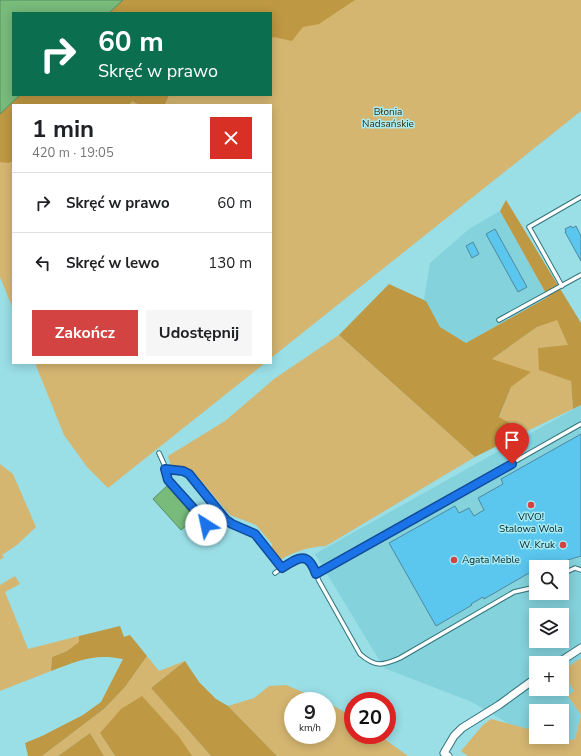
<!DOCTYPE html>
<html lang="pl">
<meta charset="utf-8">
<style>
:root{--surface:#fff;--page:#f6f6f6;--text:#202124;--muted:#757577;--line:#e0e0e0;--accent:#d24341}
body{margin:0;font-family:"Nunito Sans",sans-serif;background:var(--page);color:var(--text);height:100vh;display:flex;flex-direction:column;font-size:15px;white-space:nowrap}
*{box-sizing:border-box;margin:0}
p{font-size:13px;color:var(--muted)}
.icon{flex:none;width:22px;height:22px;fill:none;stroke:currentColor;stroke-width:2;stroke-linecap:round;stroke-linejoin:round}
.map{position:relative;flex:1;overflow:hidden}
.details{position:absolute;left:12px;top:104px;width:260px;height:260px;display:flex;flex-direction:column;background:var(--surface);border-radius:0px;box-shadow:0 2px 10px #0003}
.details>*{flex:none}
.banner{position:absolute;left:12px;top:12px;width:260px;height:84px;border-radius:0px;box-shadow:0 2px 10px #0003;background:#0b6e4f;color:#fff;overflow:hidden}
.buttons{position:absolute;left:529px;top:560px;display:grid;gap:8px}
.buttons a{display:grid;place-items:center;width:40px;height:40px;border-radius:0px;background:var(--surface);box-shadow:0 2px 10px #0003;font-size:20px}
.speed{position:absolute;left:284px;top:692px;display:flex;gap:8px;font-size:20px;font-weight:700;text-align:center}
.speed>*{display:grid;place-content:center;width:52px;height:52px;border-radius:50%;background:var(--surface);box-shadow:0 2px 10px #0003;line-height:1}
.speed small{font-size:10px;font-weight:400}
.speed .limit{border:6px solid #d22;background:#fff;color:#111}
.pin{position:absolute;display:grid;place-items:center;width:34px;height:34px;color:#fff;margin:-41px -17px;border-radius:50% 50% 50% 0;rotate:-45deg;box-shadow:0 0 4px #0007}
.pin .icon{rotate:45deg}
.me{position:absolute;width:44px;margin:-22px;rotate:325deg;stroke-linejoin:round;filter:drop-shadow(0 0 3px #0008)}
.turn{display:flex;align-items:center;gap:14px;height:84px;padding:0 20px;font-size:18px}
.turn .icon{width:52px;height:52px;stroke-width:2.5}
.turn b{display:block;font-size:28px;line-height:34px}
.round{display:grid;place-items:center;flex:none;width:42px;height:42px;border-radius:0px;background:var(--page)}
.headline{display:flex;align-items:center;justify-content:space-between;height:68px;padding:0 20px}
h1{font-size:24px;font-weight:700;line-height:30px}
.button{display:flex;gap:8px;margin-top:auto;padding:8px 20px}
.button a{flex:1;height:46px;border-radius:0px;background:var(--accent);color:#fff;font-size:16px;font-weight:700;line-height:46px;text-align:center}
.button a+a{background:var(--page);color:var(--text)}
ul{padding:0;list-style:none}
li{display:flex;align-items:center;gap:12px;height:60px;padding:0 20px;border-top:1px solid var(--line)}
li div{flex:1}
li b{display:block;font-size:15px}
li em{font-style:normal}
.map>svg:first-child{display:block}
.built{fill:#84d2dc;fill-rule:evenodd}
.green{fill:#d5b671}
.forest{fill:#be9842}
.water{fill:#78bb7b;stroke:#568e62}
.building{fill:#5bc6ee;stroke:#4f899f}
.lines{fill:none;stroke-linecap:round;stroke-linejoin:round}
.lane-casing{stroke:#30747c;stroke-width:5.5}
.street-casing{stroke:#30747c;stroke-width:9}
.lane{stroke:#fff;stroke-width:3.5}
.street{stroke:#fff;stroke-width:7}
.route-casing{stroke:#114b97;stroke-width:10}
.route{stroke:#1a73e8;stroke-width:7}
.poi-dot{fill:#d24341;stroke:#a7ebf3;stroke-width:1.5}
.labels{text-anchor:middle;dominant-baseline:central;stroke-width:3;stroke-linejoin:round;paint-order:stroke}
.park-label{font-size:10px;fill:#3c2d06;stroke:#a7ebf3}
.poi-label{font-size:10px;fill:#072427;stroke:#a7ebf3}
</style>
<div class="map">
<svg width="581" height="756" viewBox="0 0 581 756">
<rect width="100%" height="100%" fill="#9adee6"/>
<path class="built" d="M500,211L548,297L466,343L440,327L424,299L430,263L469,229Z
M581,405V658L562,671L574,691L568,696L581,715L575,739L571,740L560,737H562V711H536V731L511,725L472,702L384,668L315,554ZM536,567H562V593H536ZM536,615H562V641H536ZM536,663H562V689H536Z"/>
<path class="green" d="M123,0H581V111L271,358V105H13V309L0,277V114L20,95H271V13H109Z
M557,319L569,346L538,348L571,381L573,409L525,432L499,418L511,387L492,359L537,327Z
M339,335L475,457L326,546C306,547 289,553 273,565L272,544L256,525L230,515L192,470L171,466L168,456L225,421L274,379Z
M35,363H265L108,488L87,467L64,435Z
M0,464L13,474L36,527L17,545L2,555L4,557L0,560Z
M15,576L20,584L5,592L28,649L79,636L80,642L67,651L52,657L51,671L0,691V585Z
M147,656L159,671L185,661L151,688L211,756H191L100,733L115,756H104L90,733L58,756H42L104,709L125,687Z
M581,658V756H468L461,751L483,725L491,719L536,731V737H560L571,740L575,739L581,715L568,696L574,691L562,671Z
M286,685L324,701H293V735H327V702L353,717V735H379L408,756H277L228,706L254,698L269,686Z"/>
<path class="forest" d="M123,0H355L319,24L303,27L292,41L274,37L271,38V13H109Z
M20,95H169L165,104L161,105H140L132,101L129,105H13V161L9,163L0,162V114Z
M506,200L581,323V405L573,409L571,381L539,370L538,348L568,345L557,320L537,327L492,359L531,372L511,387L499,417L525,432L475,457L339,335L389,284L426,301L440,327L466,343L548,297L500,211Z
M120,626L124,637L130,635L147,656L125,687L104,709L42,756H28L25,743L42,736L83,715L101,702L123,659C94,653 77,661 51,671L52,657L67,651L79,642V636Z
M185,661L199,682L216,699L228,706L277,756H211L151,688Z
M142,696L180,738L192,756H115L100,733L121,709Z
M90,733L104,756H58Z"/>
<path class="water" d="M0,0H123L109,13H13V95H20L0,114Z
M167,486L195,518L181,530L153,499Z"/>
<path class="building" d="M571,226L572,228L576,226L581,236V261L565,232H566L565,229Z
M495,229L527,287L518,292L486,234Z
M473,242L479,254L472,258L466,246Z
M581,434V556L555,564L556,567H536V569L484,599L483,597L471,604L472,605L436,626L389,543L455,506L459,513L469,508L474,516L484,510L478,498L503,484L501,479Z"/>
<g class="lines">
<defs>
<path id="lane" d="M562,286L529,227L581,197
M499,320L581,275
M159,453L164,464L168,480L203,519L206,525
M165,469L183,471L189,474L226,520L232,524L255,534L282,568
M275,573C292,561 307,547 316,574
M562,574L575,568L581,570
M536,587L514,592L400,658C382,666 375,667 360,654L319,581L316,574L581,424"/>
<path id="street" d="M558,663L581,648
M448,756L444,753L454,736L462,728L499,705L536,678"/>
</defs>
<use href="#lane" class="lane-casing"/>
<use href="#street" class="street-casing"/>
<use href="#lane" class="lane"/>
<use href="#street" class="street"/>
</g>
<g class="lines">
<defs>
<path id="route" d="M206,525L203,519L168,480L165,469L183,471L189,474L226,520L232,524L255,534L282,568C299,557 308,551 316,574L512,464"/>
</defs>
<use href="#route" class="route-casing"/>
<use href="#route" class="route"/>
</g>
<g class="poi-dot">
<circle cx="531" cy="505" r="4"/>
<circle cx="563" cy="545" r="4"/>
<circle cx="454" cy="560" r="4"/>
</g>
<g class="labels">
<g class="park-label">
<text x="388" y="112">Błonia<tspan x="388" dy="12">Nadsańskie</tspan></text>
</g>
<g class="poi-label">
<text x="531" y="517">VIVO!<tspan x="531" dy="12">Stalowa Wola</tspan></text>
<text x="555" y="545" text-anchor="end">W. Kruk</text>
<text x="462" y="560" text-anchor="start">Agata Meble</text>
</g>
</g>
</svg>
<div class="buttons">
<a><svg class="icon" aria-label="search" viewBox="0 0 24 24"><circle cx="10" cy="10" r="6"/><path d="M15 15l6 6"/></svg></a>
<a><svg class="icon" aria-label="layers" viewBox="0 0 24 24"><path d="M12 4l9 5-9 5-9-5zM3 14l9 5 9-5"/></svg></a>
<a>+</a>
<a>−</a>
</div>
<div class="speed"><div>9<small>km/h</small></div><div class="limit">20</div></div>
<div class="pin" style="left:512px;top:464px;background:#d93025"><svg class="icon" aria-label="arrive" viewBox="0 0 24 24"><path d="M6 21V4h12l-3 4 3 4H6"/></svg></div>
<svg class="me" style="left:206px;top:525px" viewBox="-20 -20 40 40"><circle r="19" fill="#fff"/><path d="M0-13L10 11 0 6-10 11z" fill="#1a73e8"/></svg>
<div class="banner">
<div class="turn"><svg class="icon" aria-label="right" viewBox="0 0 24 24"><path d="M7 20v-9h11M14 6l5 5-5 5"/></svg><div><b>60 m</b>Skręć w prawo</div></div>
</div>
<section class="details">
<div class="headline"><div><h1>1 min</h1><p>420 m · 19:05</p></div><a class="round" style="background:#d93025;color:#fff"><svg class="icon" aria-label="close" viewBox="0 0 24 24"><path d="M6 6l12 12M18 6L6 18"/></svg></a></div>
<ul>
<li><svg class="icon" aria-label="right" viewBox="0 0 24 24"><path d="M7 20v-9h11M14 6l5 5-5 5"/></svg><div><b>Skręć w prawo</b></div><em>60 m</em></li>
<li><svg class="icon" aria-label="left" viewBox="0 0 24 24"><path d="M17 20v-9H6M10 6l-5 5 5 5"/></svg><div><b>Skręć w lewo</b></div><em>130 m</em></li>
</ul>
<div class="button"><a>Zakończ</a><a>Udostępnij</a></div>
</section>
</div>
